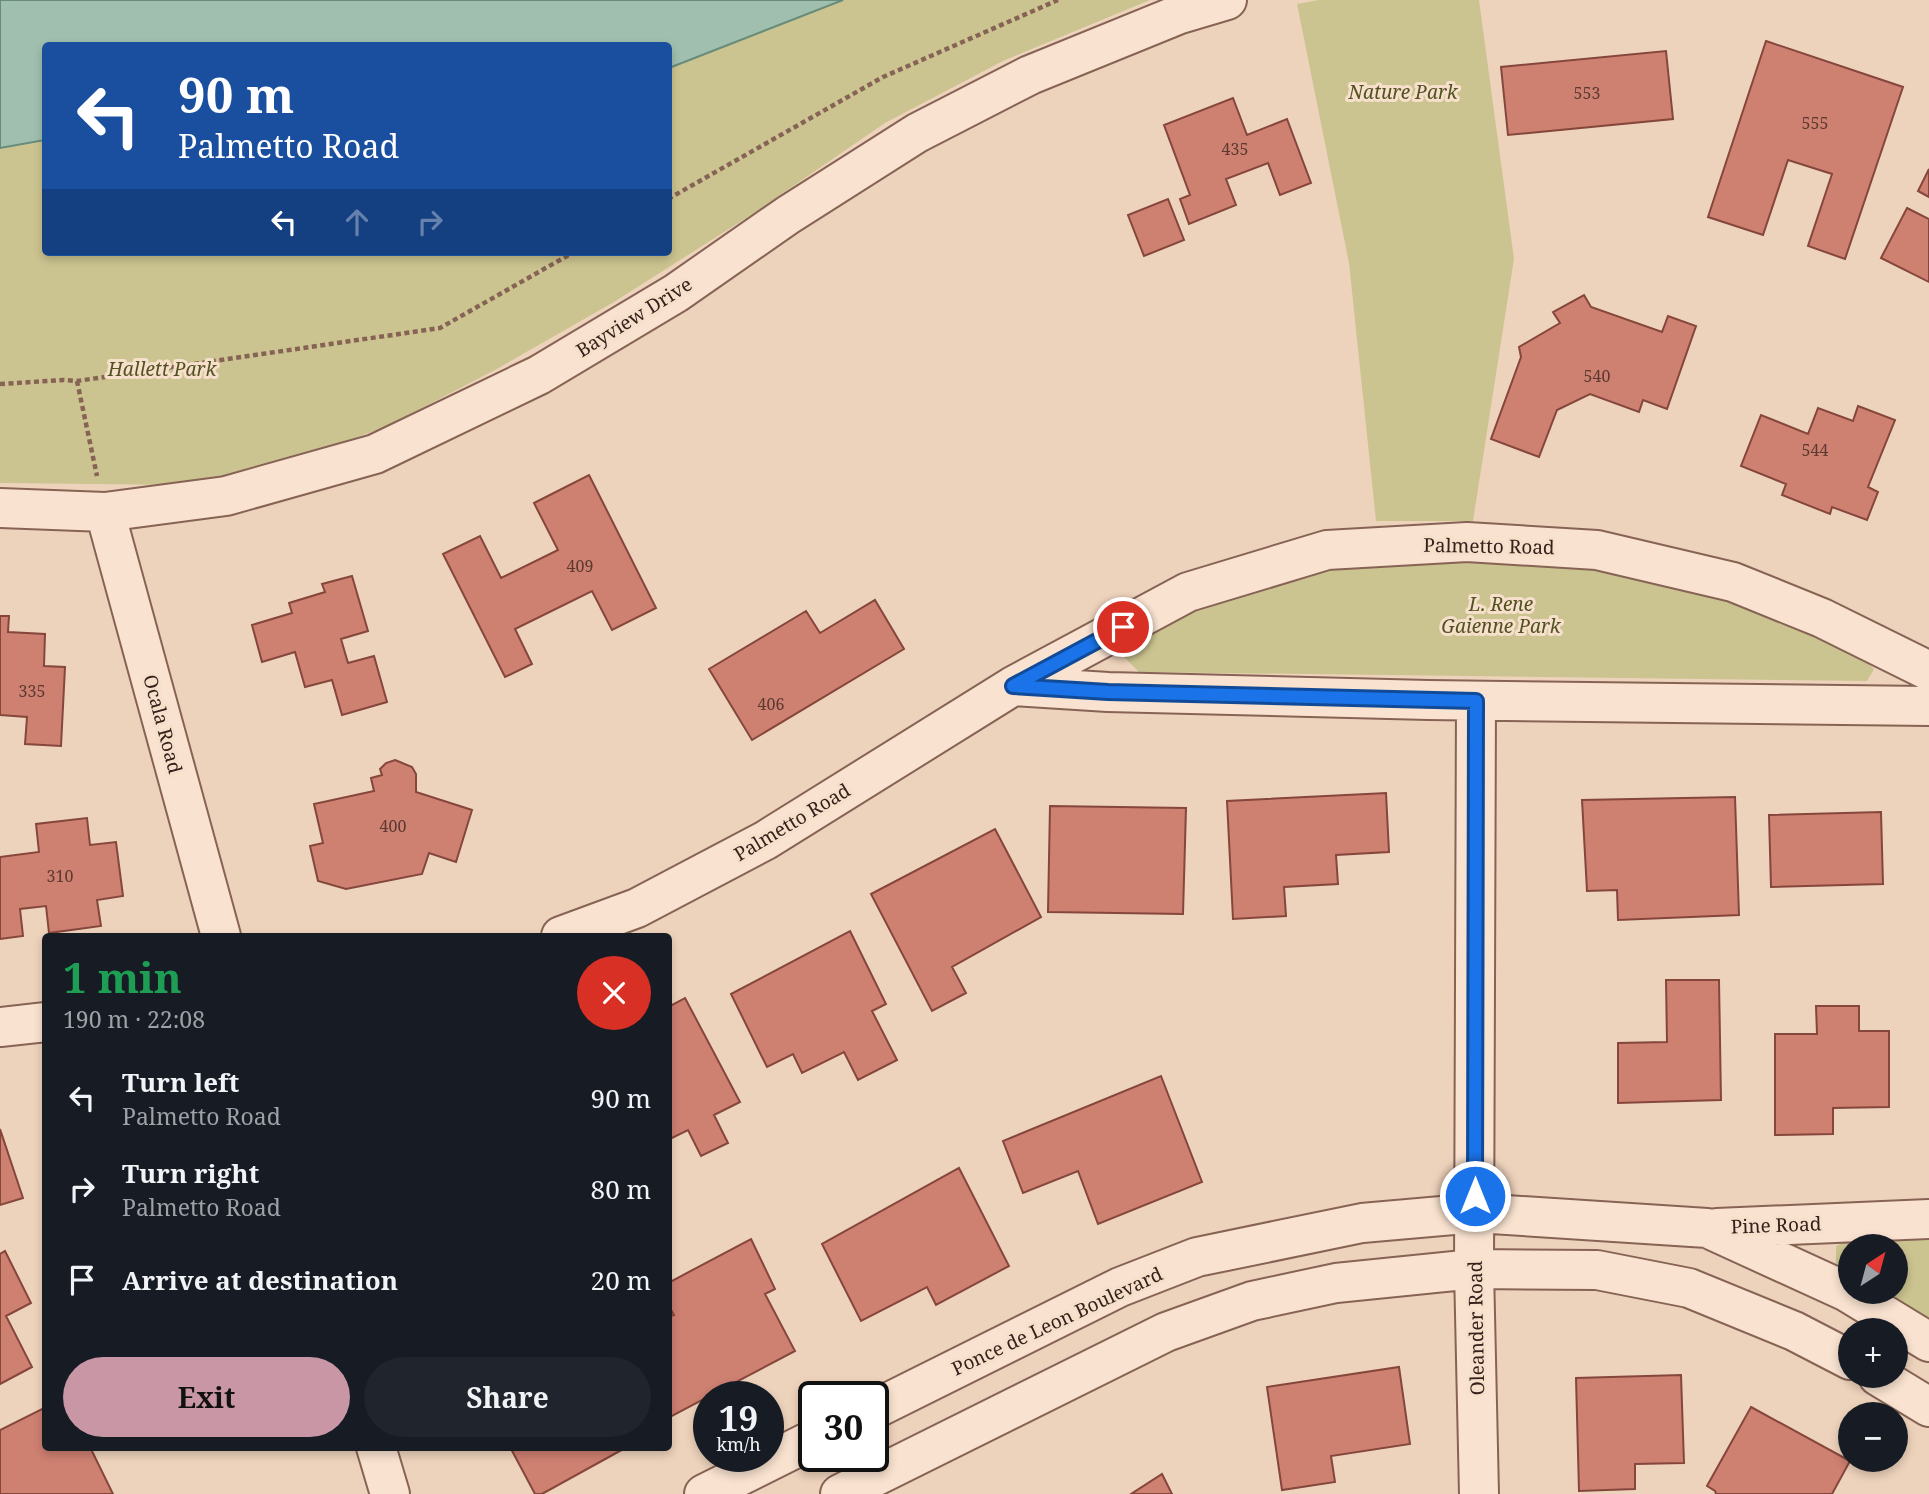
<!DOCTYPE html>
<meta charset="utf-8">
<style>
:root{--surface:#171b24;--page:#20242c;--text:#f1f3f6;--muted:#9ea1a6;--accent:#c896a5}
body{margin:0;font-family:"Noto Serif",serif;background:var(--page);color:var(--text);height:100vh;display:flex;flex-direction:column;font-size:26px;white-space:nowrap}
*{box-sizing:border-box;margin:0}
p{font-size:23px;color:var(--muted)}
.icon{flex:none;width:38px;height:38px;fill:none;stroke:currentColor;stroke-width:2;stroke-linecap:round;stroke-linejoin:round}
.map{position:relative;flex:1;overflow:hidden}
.details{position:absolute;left:42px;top:933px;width:630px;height:518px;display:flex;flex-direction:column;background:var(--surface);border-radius:7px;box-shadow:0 4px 10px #0003}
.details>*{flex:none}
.banner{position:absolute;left:42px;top:42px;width:630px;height:214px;border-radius:7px;box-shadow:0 4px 10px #0003;background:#1a4fa0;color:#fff;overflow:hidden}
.needle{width:46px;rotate:36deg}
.tools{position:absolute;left:1838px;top:1234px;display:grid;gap:14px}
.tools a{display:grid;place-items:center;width:70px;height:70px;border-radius:50%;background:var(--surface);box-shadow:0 4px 10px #0003;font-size:35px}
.speed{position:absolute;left:693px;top:1381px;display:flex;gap:14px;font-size:35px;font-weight:700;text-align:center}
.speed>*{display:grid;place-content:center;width:91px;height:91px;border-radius:50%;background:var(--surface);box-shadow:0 4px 10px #0003;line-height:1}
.speed small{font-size:18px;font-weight:400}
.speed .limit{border:4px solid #111;border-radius:10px;background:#fff;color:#111}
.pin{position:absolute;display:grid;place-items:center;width:60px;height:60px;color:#fff;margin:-30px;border:4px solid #fff;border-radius:50%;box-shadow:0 2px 7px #0007}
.me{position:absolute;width:77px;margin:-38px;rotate:0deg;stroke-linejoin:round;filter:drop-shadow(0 0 5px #0008)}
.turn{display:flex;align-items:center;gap:24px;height:147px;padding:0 21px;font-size:32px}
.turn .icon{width:91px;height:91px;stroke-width:2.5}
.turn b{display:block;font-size:49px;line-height:60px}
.lanes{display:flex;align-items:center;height:66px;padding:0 21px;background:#0003;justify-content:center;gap:35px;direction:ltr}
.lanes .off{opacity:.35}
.round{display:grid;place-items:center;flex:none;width:74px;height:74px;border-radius:37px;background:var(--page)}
.headline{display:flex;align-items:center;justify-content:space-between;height:119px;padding:0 21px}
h1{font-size:42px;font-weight:700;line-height:52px;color:#1e9e55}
.action{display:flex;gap:14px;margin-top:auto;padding:14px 21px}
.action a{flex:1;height:80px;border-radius:42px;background:var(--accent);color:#111;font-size:28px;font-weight:700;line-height:80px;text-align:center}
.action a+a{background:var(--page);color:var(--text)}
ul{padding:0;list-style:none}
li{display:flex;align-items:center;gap:21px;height:91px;padding:0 21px}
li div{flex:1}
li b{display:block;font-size:26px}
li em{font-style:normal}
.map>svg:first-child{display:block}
.green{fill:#ccc490}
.water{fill:#a0bfae;stroke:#688c7a;stroke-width:2}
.building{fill:#ce8071;stroke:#85463b;stroke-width:2}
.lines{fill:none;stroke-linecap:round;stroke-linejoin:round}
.minor-casing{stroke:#866355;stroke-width:42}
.path{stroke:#866355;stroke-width:4.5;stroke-dasharray:5 3.5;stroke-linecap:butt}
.minor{stroke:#f9e2cf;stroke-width:38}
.route-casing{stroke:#114b97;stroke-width:18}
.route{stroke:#1a73e8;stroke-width:12}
.labels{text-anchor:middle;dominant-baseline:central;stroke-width:6;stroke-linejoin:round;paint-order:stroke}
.number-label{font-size:16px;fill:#5b3930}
.park-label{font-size:19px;font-style:italic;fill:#525121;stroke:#f6dfcb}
.street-label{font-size:19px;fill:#35211b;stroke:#f6dfcb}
</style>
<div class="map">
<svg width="1929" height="1494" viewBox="0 0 1929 1494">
<rect width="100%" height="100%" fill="#eed3bc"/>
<path class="green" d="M843,0H1150L1003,61L885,123L754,213L614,302L495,370L385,427L277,466L182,485L0,483V148L45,140L46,252H668L669,68Z
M1319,0H1479L1514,259L1473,521H1376L1349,263L1297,4Z
M1403,558L1597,564L1721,594L1862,656L1874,669L1867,681L1139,672L1122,655L1128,642L1208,601L1305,575Z
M1855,1237H1929V1318L1880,1292H1895V1246H1850V1274L1836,1264V1246Z"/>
<path class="water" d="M0,0H843L669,68L668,46H46L45,140L0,148Z"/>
<path class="building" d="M1766,41L1903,87L1845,259L1808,246L1832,174L1788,160L1763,235L1708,217Z
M1666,51L1673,119L1508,135L1501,67Z
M1233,98L1247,135L1287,119L1311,183L1280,195L1268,163L1226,179L1236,205L1189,224L1180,199L1190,195L1164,125Z
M1929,169V197L1918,191Z
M1168,199L1184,240L1144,256L1128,215Z
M1907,208L1929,219V282L1881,258Z
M1584,295L1591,307L1662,332L1668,316L1696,326L1667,409L1643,400L1639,412L1590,394L1557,410L1539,457L1491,439L1521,357L1519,347L1560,323L1553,312Z
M1858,406L1895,420L1868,487L1878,492L1867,520L1832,507L1830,514L1782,495L1786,484L1741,466L1761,415L1808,434L1818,408L1853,421Z
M589,475L656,608L612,630L592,591L515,629L532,664L505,677L443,554L480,536L501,578L558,550L534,503Z
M352,576L368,631L341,639L348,663L374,656L387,702L342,715L332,680L305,687L295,652L262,662L252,625L292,613L289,603L325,592L322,584Z
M875,600L904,649L752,740L709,669L806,611L820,633Z
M0,616H9L8,632L45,634L44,666L65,667L61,746L25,744L27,717L0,715Z
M395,760L412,767L416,774V792L472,810L456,862L429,853L422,874L346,889L318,881L310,846L323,843L314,804L374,791L371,778L382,775L380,769L386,763Z
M1386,793L1389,852L1336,855L1338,884L1284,887L1286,916L1233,919L1227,801Z
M1735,797L1739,915L1618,920L1617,890L1587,891L1582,800Z
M1050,806L1186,808L1183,914L1048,912Z
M1881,812L1883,884L1771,887L1769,815Z
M87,818L90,845L116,842L123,896L97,900L101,926L49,933L46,906L20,909L23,936L0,939V857L39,852L36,824Z
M995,829L1041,917L952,967L966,993L932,1011L871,894Z
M850,931L886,1004L872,1011L897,1060L858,1080L844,1052L802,1073L793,1054L767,1067L731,994Z
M1666,980H1719L1721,1100L1618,1103V1043L1667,1042Z
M685,998L740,1102L714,1115L728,1143L701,1156L688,1130L668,1140V1007Z
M1816,1006H1859V1031H1889V1107L1833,1108V1134L1775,1135V1034H1817Z
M1161,1076L1202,1182L1098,1224L1078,1171L1023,1193L1003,1141Z
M0,1129L23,1198L0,1205Z
M959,1168L1009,1266L936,1305L927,1287L861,1321L822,1244Z
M751,1239L775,1289L765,1294L795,1351L670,1417L668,1414V1317L674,1315L668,1305V1283Z
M5,1251L31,1303L6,1316L32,1367L0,1384V1254Z
M1399,1367L1410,1444L1331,1456L1335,1482L1282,1490L1267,1387Z
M1681,1375L1684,1463L1635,1464V1489L1579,1491L1576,1378Z
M46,1407V1447H90L113,1494H0V1430Z
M1751,1407L1850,1461L1832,1494H1716L1715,1491L1707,1486Z
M510,1447H627L542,1494H535Z
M1162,1474L1172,1494H1131Z"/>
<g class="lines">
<defs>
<path id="minor" d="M0,508L105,512L226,496L375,454L539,375L676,293L788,215L917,133L1030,75L1180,14L1227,0
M105,512L221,936
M1013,686L1188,592L1327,550L1467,542L1597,550L1733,582L1822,618L1929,671
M1476,701L1474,1269L1479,1494
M561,936L637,908L766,840L1013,686L1108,692L1428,700L1929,706
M0,1027L46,1022
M1717,1228L1929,1219
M1878,1376L1929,1407
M873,1410L1120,1287L1197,1257L1362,1223L1476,1213L1707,1228L1847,1292L1929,1342
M376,1447L390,1494
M704,1494L814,1439
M840,1494L1166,1332L1252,1301L1336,1283L1474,1269L1597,1270L1689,1288L1794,1331L1850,1360"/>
</defs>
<use href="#minor" class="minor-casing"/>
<path class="path" d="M668,199L883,77L1058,0
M77,381L97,476
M0,384L64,380L77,381L440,328L574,252"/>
<use href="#minor" class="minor"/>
</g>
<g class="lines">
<defs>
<path id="route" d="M1123,627L1013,686L1108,692L1476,701L1475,1196"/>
</defs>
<use href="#route" class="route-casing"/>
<use href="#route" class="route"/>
</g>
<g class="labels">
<g class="number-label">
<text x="1587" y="93">553</text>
<text x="1815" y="123">555</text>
<text x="1235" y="149">435</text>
<text x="1597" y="376">540</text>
<text x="1815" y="450">544</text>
<text x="580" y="566">409</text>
<text x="32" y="691">335</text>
<text x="771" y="704">406</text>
<text x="393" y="826">400</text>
<text x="60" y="876">310</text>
</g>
<g class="park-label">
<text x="1403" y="92">Nature Park</text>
<text x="162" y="369">Hallett Park</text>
<text x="1501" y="604">L. Rene<tspan x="1501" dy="22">Gaienne Park</tspan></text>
</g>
<g class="street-label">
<text transform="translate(634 317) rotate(-32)">Bayview Drive</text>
<text transform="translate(1489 546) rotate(1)">Palmetto Road</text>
<text transform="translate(163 724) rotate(75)">Ocala Road</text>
<text transform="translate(792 822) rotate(-31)">Palmetto Road</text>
<text transform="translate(1776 1225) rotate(-2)">Pine Road</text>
<text transform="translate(1057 1321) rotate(-25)">Ponce de Leon Boulevard</text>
<text transform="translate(1476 1328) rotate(-91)">Oleander Road</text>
</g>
</g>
</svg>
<div class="tools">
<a><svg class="needle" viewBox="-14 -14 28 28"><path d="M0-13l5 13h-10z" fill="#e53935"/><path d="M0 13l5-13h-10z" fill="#9ea1a6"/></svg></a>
<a>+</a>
<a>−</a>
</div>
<div class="speed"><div>19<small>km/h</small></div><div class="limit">30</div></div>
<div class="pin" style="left:1123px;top:627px;background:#d93025"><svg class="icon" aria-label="arrive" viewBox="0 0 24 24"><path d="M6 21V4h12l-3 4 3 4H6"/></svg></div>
<svg class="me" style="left:1475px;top:1196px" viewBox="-20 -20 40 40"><circle r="17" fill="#1a73e8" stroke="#fff" stroke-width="3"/><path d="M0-11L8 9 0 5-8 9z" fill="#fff"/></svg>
<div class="banner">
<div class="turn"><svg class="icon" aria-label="left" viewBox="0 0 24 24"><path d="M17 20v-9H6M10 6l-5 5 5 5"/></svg><div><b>90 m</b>Palmetto Road</div></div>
<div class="lanes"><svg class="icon" aria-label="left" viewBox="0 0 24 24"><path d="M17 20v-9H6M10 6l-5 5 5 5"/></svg><svg class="icon off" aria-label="ahead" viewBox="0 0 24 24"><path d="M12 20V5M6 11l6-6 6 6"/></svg><svg class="icon off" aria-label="right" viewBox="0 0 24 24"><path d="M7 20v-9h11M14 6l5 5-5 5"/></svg></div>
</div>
<section class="details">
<div class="headline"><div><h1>1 min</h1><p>190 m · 22:08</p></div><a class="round" style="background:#d93025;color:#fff"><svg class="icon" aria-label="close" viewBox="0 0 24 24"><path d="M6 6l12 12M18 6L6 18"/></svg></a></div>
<ul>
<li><svg class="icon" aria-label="left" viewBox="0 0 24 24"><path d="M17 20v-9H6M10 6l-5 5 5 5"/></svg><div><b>Turn left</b><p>Palmetto Road</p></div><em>90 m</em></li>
<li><svg class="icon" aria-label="right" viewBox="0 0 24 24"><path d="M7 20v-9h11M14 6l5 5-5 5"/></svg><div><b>Turn right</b><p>Palmetto Road</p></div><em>80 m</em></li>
<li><svg class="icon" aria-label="arrive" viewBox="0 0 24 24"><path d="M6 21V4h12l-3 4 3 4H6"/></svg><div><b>Arrive at destination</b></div><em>20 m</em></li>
</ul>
<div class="action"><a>Exit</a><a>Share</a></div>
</section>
</div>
